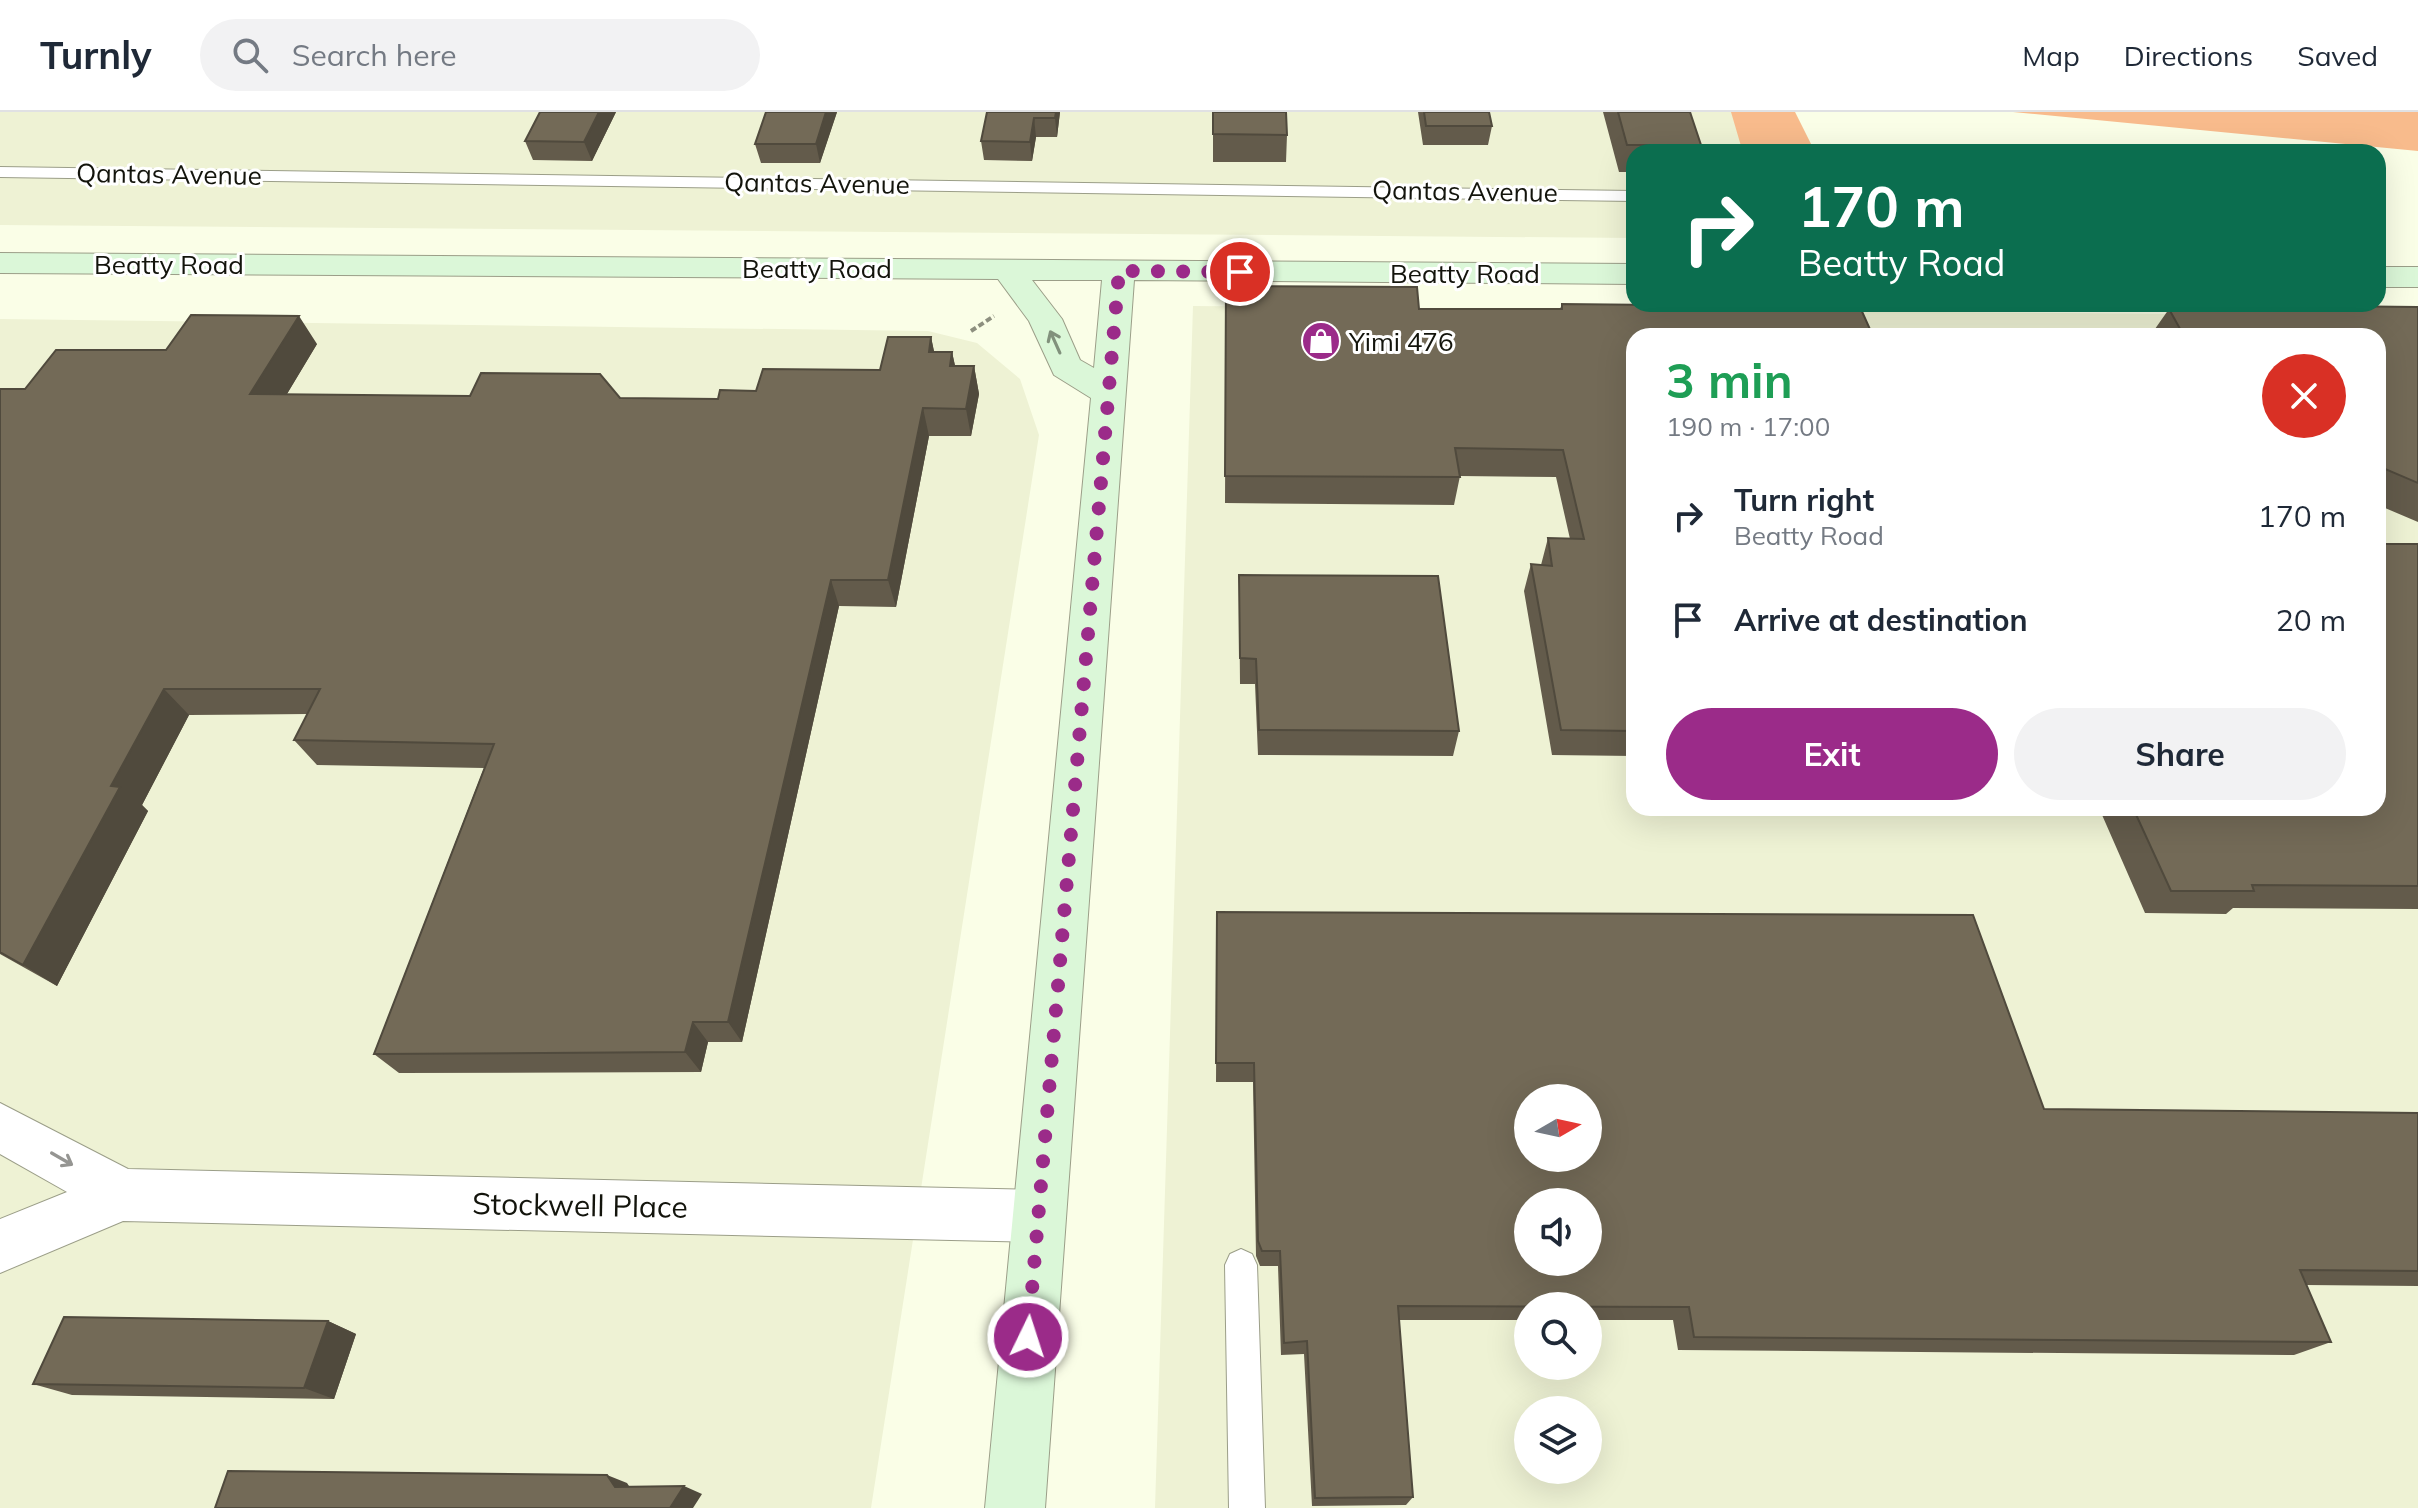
<!DOCTYPE html>
<meta charset="utf-8">
<style>
:root{--surface:#fff;--page:#f2f2f3;--text:#1f2937;--muted:#747a83;--line:#e0e1e3;--accent:#9b2b89}
body{margin:0;font-family:Mulish,sans-serif;background:var(--page);color:var(--text);height:100vh;display:flex;flex-direction:column;font-size:30px;white-space:nowrap}
*{box-sizing:border-box;margin:0}
p{font-size:26px;color:var(--muted)}
.icon{flex:none;width:44px;height:44px;fill:none;stroke:currentColor;stroke-width:2;stroke-linecap:round;stroke-linejoin:round}
.map{position:relative;flex:1;overflow:hidden}
.side{position:absolute;left:1626px;top:216px;width:760px;height:488px;display:flex;flex-direction:column;background:var(--surface);border-radius:24px;box-shadow:0 8px 32px #0002}
.side>*{flex:none}
.top-card{position:absolute;left:1626px;top:32px;width:760px;height:168px;border-radius:24px;box-shadow:0 8px 32px #0002;background:#0b6e4f;color:#fff;overflow:hidden}
.needle{width:52px;rotate:81deg}
.buttons{position:absolute;left:1514px;top:972px;display:grid;gap:16px}
.buttons a{display:grid;place-items:center;width:88px;height:88px;border-radius:50%;background:var(--surface);box-shadow:0 8px 32px #0002;font-size:40px}
.pin{position:absolute;display:grid;place-items:center;width:68px;height:68px;color:#fff;margin:-34px;border:4px solid #fff;border-radius:50%;box-shadow:0 2px 8px #0007}
.me{position:absolute;width:88px;margin:-44px;rotate:4deg;stroke-linejoin:round;filter:drop-shadow(0 0 6px #0008)}
.turn{display:flex;align-items:center;gap:28px;height:168px;padding:0 40px;font-size:36px}
.turn .icon{width:104px;height:104px;stroke-width:2.5}
.turn b{display:block;font-size:56px;line-height:68px}
.round{display:grid;place-items:center;flex:none;width:84px;height:84px;border-radius:42px;background:var(--page)}
.overview{display:flex;align-items:center;justify-content:space-between;height:136px;padding:0 40px}
h1{font-size:48px;font-weight:700;line-height:60px;color:#1e9e55}
.primary-button{display:flex;gap:16px;margin-top:auto;padding:16px 40px}
.primary-button a{flex:1;height:92px;border-radius:48px;background:var(--accent);color:#fff;font-size:32px;font-weight:700;line-height:92px;text-align:center}
.primary-button a+a{background:var(--page);color:var(--text)}
ul{padding:0;list-style:none}
li{display:flex;align-items:center;gap:24px;height:104px;padding:0 40px}
li div{flex:1}
li b{display:block;font-size:30px}
li em{font-style:normal}
header{display:flex;align-items:center;gap:48px;box-sizing:border-box;height:112px;padding:0 40px;background:var(--surface);border-bottom:2px solid var(--line)}
header strong{font-size:38px}
nav{display:flex;gap:44px;margin-inline-start:auto;font-size:28px}
.search{width:560px;height:72px;background:var(--page);display:flex;align-items:center;gap:20px;box-sizing:border-box;padding:0 28px;border-radius:44px;color:var(--muted);font-size:30px}
.map>svg:first-child{display:block}
.built{fill:#eef2d4;fill-rule:evenodd}
.green{fill:#f8bb8c}
.lines{fill:none;stroke-linecap:round;stroke-linejoin:round}
.lane-casing{stroke:#9b9e88;stroke-width:2}
.street-casing{stroke:#9b9e88;stroke-width:2}
.secondary-casing{stroke:#9b9e88;stroke-width:2}
.path{stroke:#8d8f7f;stroke-width:4;stroke-dasharray:6 3;stroke-linecap:butt}
.lane{fill:#fff;fill-rule:evenodd}
.street{fill:#fff;fill-rule:evenodd}
.secondary{fill:#dbf7d8;fill-rule:evenodd}
.wall{fill:#635b4b}
.shaded-wall{fill:#504a3d}
.building{fill:#736a57;stroke:#504a3d;stroke-width:2;fill-rule:evenodd}
.oneway{stroke:#81917c}
.oneway2{stroke:#959592}
.route{stroke:#9b2b89;stroke-width:14;stroke-dasharray:0 25.2}
.labels{text-anchor:middle;dominant-baseline:central;stroke-width:6;stroke-linejoin:round;paint-order:stroke}
.far-street-label{font-size:26px;fill:#13140c;stroke:#fff}
.far-poi-label{font-size:26px;fill:#13140c;stroke:#fff;text-anchor:start}
.street-label{font-size:30px;fill:#13140c;stroke:#fff}
</style>
<header>
<strong>Turnly</strong>
<div class="search"><svg class="icon" aria-label="search" viewBox="0 0 24 24"><circle cx="10" cy="10" r="6"/><path d="M15 15l6 6"/></svg>Search here</div>
<nav><a>Map</a><a>Directions</a><a>Saved</a></nav>
</header>
<div class="map">
<svg width="2418" height="1396" viewBox="0 0 2418 1396">
<rect width="100%" height="100%" fill="#fafee7"/>
<path class="built" d="M0,0H1795L1811,32L1688,33L1634,40V126L0,113Z
M1193,194L2418,204V1396H1155ZM1634,224H2378V696H1634ZM1528,986H1588V1046H1528ZM1528,1090H1588V1150H1528ZM1528,1194H1588V1254H1528ZM1528,1298H1588V1358H1528Z
M0,207L928,219L977,231L1020,267L1039,323L871,1396H0Z"/>
<path class="green" d="M1731,0H1795L1811,32L1741,34Z
M2013,0H2418V39Z"/>
<g class="lines">
<defs>
<path id="lane" d="M0,55L1634,79V89L0,65Z
M1241,1137L1252,1142L1257,1153L1265,1396H1229L1225,1153L1230,1142Z"/>
<path id="street" d="M0,991L128,1057L1037,1078L1056,1085L1063,1104L1056,1123L1037,1130L123,1109L0,1161V1107L67,1080L0,1042Z"/>
<path id="secondary" d="M0,141L1634,152V172L1134,168L1045,1396H985L1091,286L1054,263L1029,209L998,167L0,161ZM1032,168H1102L1094,256L1080,248L1062,207Z
M2378,155H2418V175H2378Z"/>
</defs>
<use href="#lane" class="lane-casing"/>
<use href="#street" class="street-casing"/>
<use href="#secondary" class="secondary-casing"/>
<path class="path" d="M971,219L994,204"/>
<use href="#lane" class="lane"/>
<use href="#street" class="street"/>
<use href="#secondary" class="secondary"/>
</g>
<path class="wall" d="M616,0L592,49L533,48L525,29Z
M837,0L820,51H761L755,32Z
M987,0H1060L1057,25H1036L1032,49L984,48L981,29Z
M1213,0L1287,23L1286,50H1213Z
M1418,0H1489L1492,14L1488,33H1423Z
M1603,0H1690L1701,33L1699,40H1634V60H1619Z
M1226,174L1419,197H1560L1562,192L1634,224V644L1552,643L1524,479L1531,452L1541,453L1548,426L1570,427L1556,365L1460,364L1454,393L1225,391Z
M2322,194L2418,195V410L2378,393V224H2150L2169,197L2319,198Z
M931,225L934,240H952L955,254H974L979,282L971,324H929L896,495L839,494L742,930H708L701,960L399,961L374,942L484,656L317,653L294,628L307,602L189,603L142,693L148,699L57,874L0,842V277H25L166,238L317,232L287,282L718,287L880,258Z
M2418,432V797L2233,796L2226,802L2145,801L2099,696H2378Z
M1239,463L1459,619L1453,644L1258,643L1255,572H1240Z
M1217,800L2044,997L2418,1001V1174L2306,1173L2331,1230L2294,1243L1678,1238L1673,1208H1588V1194H1528V1208H1399L1413,1385L1406,1393L1312,1394L1304,1242L1281,1243L1278,1154H1260L1256,1144L1253,970H1216Z
M328,1209L356,1222L334,1287L72,1283L33,1272Z"/>
<path class="shaded-wall" d="M599,0H616L592,49L584,30Z
M826,0H837L820,51L816,32Z
M1056,0H1060L1057,25L1055,6Z
M1034,6L1036,25L1032,49L1030,30Z
M299,204L317,232L270,310L250,282Z
M931,225L937,253L929,240Z
M952,240L958,267L950,254Z
M974,254L979,282L971,324L966,297Z
M923,296L929,324L896,495L888,468Z
M831,468L839,494L742,930L728,910Z
M164,577L189,603L142,693L148,699L57,874L23,853L111,674Z
M693,910L708,930L701,960L685,940Z
M328,1209L356,1222L334,1287L304,1276Z
M607,1363L627,1371L635,1383L615,1375Z
M684,1374L702,1382L693,1396H670Z"/>
<path class="building" d="M540,0H599L584,30L525,29Z
M766,0H826L816,32H755Z
M987,0H1056L1055,6H1034L1030,30L981,29Z
M1213,0H1286L1287,23L1213,22Z
M1424,0H1489L1492,14H1426Z
M1618,0H1690L1701,33H1627Z
M1226,174L1417,175L1419,197H1562V192L1860,195L1873,224H1634V619L1561,618L1531,452L1552,454L1548,426L1584,427L1563,338L1455,336L1460,365L1225,364Z
M2322,194L2418,195V371L2385,357L2378,347V224H2184L2169,197L2325,198Z
M191,203L299,204L250,282L470,284L481,261L600,262L620,286L718,287L720,278L756,279L763,257L880,258L888,225H931L929,240H952L950,254H974L966,297L923,296L888,468H831L728,910H693L685,940L374,942L494,632L294,628L320,577H164L111,674L120,675L23,853L0,840V277H25L56,238H166Z
M2378,432H2418V774L2252,773L2254,779H2171L2133,696H2378Z
M1239,463L1438,464L1459,619L1259,618L1256,547L1240,546Z
M1217,800L1973,803L2044,997L2418,1001V1159L2300,1158L2331,1230L1694,1225L1689,1195L1398,1194L1413,1385L1315,1386L1307,1229L1284,1231L1280,1139H1262L1258,1129L1254,951H1216ZM1528,986H1588V1046H1528ZM1528,1090H1588V1150H1528Z
M64,1205L328,1209L304,1276L33,1272Z
M228,1359L607,1363L615,1375L684,1374L670,1396H215Z"/>
<defs><path id="oneway-shaft" d="M-6 0H5M1.5-3L5.5 0L1.5 3" fill="none" stroke-width="1.6" stroke-linecap="round" stroke-linejoin="round" transform="scale(2)"/></defs>
<use class="oneway" href="#oneway-shaft" transform="translate(1055 230) rotate(-114)"/>
<use class="oneway2" href="#oneway-shaft" transform="translate(62 1047) rotate(30)"/>
<g class="lines">
<path class="route" d="M1028,1225L1119,159L1240,160"/>
</g>
<defs>
<symbol id="shop-disc" viewBox="-11 -11 22 22"><circle r="9.5" fill="#9b2b89" stroke="#fff"/><path d="M-5-2.5h2.3a2.7 3.5 0 0 1 5.4 0H5L5.5 6h-11ZM-1.5-2.5h3a1.5 2.3 0 0 0-3 0Z" fill="#fff"/></symbol>
</defs>
<g fill-rule="evenodd">
<use href="#shop-disc" x="1299" y="207" width="44" height="44"/>
</g>
<g class="labels">
<g class="far-street-label">
<text transform="translate(169 62) rotate(1)">Qantas Avenue</text>
<text transform="translate(817 71) rotate(1)">Qantas Avenue</text>
<text transform="translate(1465 79) rotate(1)">Qantas Avenue</text>
<text x="169" y="152">Beatty Road</text>
<text x="817" y="156">Beatty Road</text>
<text x="1465" y="161">Beatty Road</text>
</g>
<g class="far-poi-label">
<text x="1349" y="229">Yimi 476</text>
</g>
<g class="street-label">
<text transform="translate(580 1093) rotate(1)">Stockwell Place</text>
</g>
</g>
</svg>
<div class="buttons">
<a><svg class="needle" viewBox="-14 -14 28 28"><path d="M0-13l5 13h-10z" fill="#e53935"/><path d="M0 13l5-13h-10z" fill="#747a83"/></svg></a>
<a><svg class="icon" aria-label="sound" viewBox="0 0 24 24"><path d="M4 9h4l5-4v14l-5-4H4zM17 9q2 3 0 6"/></svg></a>
<a><svg class="icon" aria-label="search" viewBox="0 0 24 24"><circle cx="10" cy="10" r="6"/><path d="M15 15l6 6"/></svg></a>
<a><svg class="icon" aria-label="layers" viewBox="0 0 24 24"><path d="M12 4l9 5-9 5-9-5zM3 14l9 5 9-5"/></svg></a>
</div>
<div class="pin" style="left:1240px;top:160px;background:#d93025"><svg class="icon" aria-label="arrive" viewBox="0 0 24 24"><path d="M6 21V4h12l-3 4 3 4H6"/></svg></div>
<svg class="me" style="left:1028px;top:1225px" viewBox="-20 -20 40 40"><circle r="17" fill="#9b2b89" stroke="#fff" stroke-width="3"/><path d="M0-11L8 9 0 5-8 9z" fill="#fff"/></svg>
<div class="top-card">
<div class="turn"><svg class="icon" aria-label="right" viewBox="0 0 24 24"><path d="M7 20v-9h11M14 6l5 5-5 5"/></svg><div><b>170 m</b>Beatty Road</div></div>
</div>
<section class="side">
<div class="overview"><div><h1>3 min</h1><p>190 m · 17:00</p></div><a class="round" style="background:#d93025;color:#fff"><svg class="icon" aria-label="close" viewBox="0 0 24 24"><path d="M6 6l12 12M18 6L6 18"/></svg></a></div>
<ul>
<li><svg class="icon" aria-label="right" viewBox="0 0 24 24"><path d="M7 20v-9h11M14 6l5 5-5 5"/></svg><div><b>Turn right</b><p>Beatty Road</p></div><em>170 m</em></li>
<li><svg class="icon" aria-label="arrive" viewBox="0 0 24 24"><path d="M6 21V4h12l-3 4 3 4H6"/></svg><div><b>Arrive at destination</b></div><em>20 m</em></li>
</ul>
<div class="primary-button"><a>Exit</a><a>Share</a></div>
</section>
</div>
